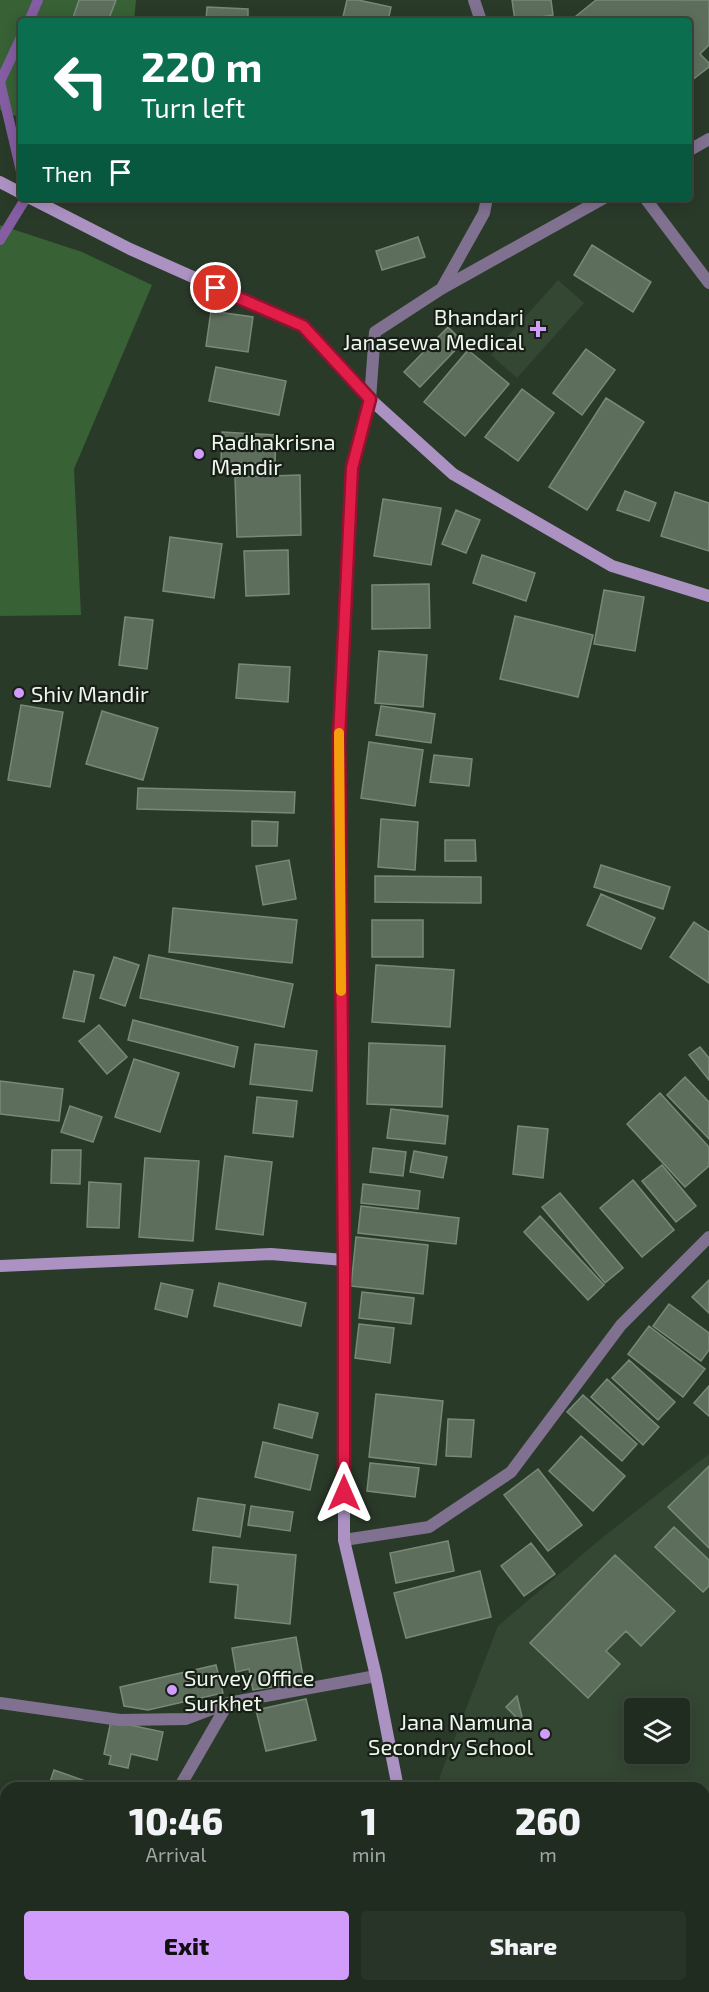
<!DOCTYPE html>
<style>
:root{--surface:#202c1f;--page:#283428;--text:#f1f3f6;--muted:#a2a7a4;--line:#3d483d;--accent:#d29cfd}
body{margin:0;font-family:"Exo 2",sans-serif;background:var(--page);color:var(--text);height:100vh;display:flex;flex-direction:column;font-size:22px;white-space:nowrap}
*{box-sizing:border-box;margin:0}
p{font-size:20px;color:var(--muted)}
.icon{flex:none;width:33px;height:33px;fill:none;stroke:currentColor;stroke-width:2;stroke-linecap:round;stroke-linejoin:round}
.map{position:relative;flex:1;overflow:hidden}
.sheet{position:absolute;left:0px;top:1782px;width:710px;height:210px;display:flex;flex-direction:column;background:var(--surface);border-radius:18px 18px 0 0;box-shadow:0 3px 15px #0003,0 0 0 2px var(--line)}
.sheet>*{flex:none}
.banner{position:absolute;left:18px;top:18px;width:674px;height:183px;border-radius:6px;box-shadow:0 3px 15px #0003,0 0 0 2px var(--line);background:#0b6e4f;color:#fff;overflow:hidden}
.fabs{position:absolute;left:624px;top:1698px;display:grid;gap:12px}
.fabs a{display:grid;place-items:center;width:66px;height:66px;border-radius:6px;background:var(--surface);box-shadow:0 3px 15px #0003,0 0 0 2px var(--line);font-size:30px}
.pin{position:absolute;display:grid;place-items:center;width:51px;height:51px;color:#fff;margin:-26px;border:3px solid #fff;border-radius:50%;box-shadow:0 2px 6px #0007}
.me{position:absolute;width:66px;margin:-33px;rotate:0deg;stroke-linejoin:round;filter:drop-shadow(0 0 4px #0008)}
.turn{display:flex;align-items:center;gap:21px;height:126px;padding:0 24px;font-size:27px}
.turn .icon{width:78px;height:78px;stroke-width:2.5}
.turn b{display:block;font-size:42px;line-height:51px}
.then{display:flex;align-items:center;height:57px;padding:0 24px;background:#0003;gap:12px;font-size:22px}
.eta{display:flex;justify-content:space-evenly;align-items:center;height:102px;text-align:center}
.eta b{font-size:36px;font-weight:800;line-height:42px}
.cta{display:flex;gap:12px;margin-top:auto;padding:12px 24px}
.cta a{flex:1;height:69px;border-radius:6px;background:var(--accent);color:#111;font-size:24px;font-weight:800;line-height:69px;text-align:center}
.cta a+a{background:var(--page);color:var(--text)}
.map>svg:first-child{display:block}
.built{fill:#344733;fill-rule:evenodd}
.green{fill:#386136}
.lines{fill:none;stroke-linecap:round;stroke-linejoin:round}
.stream{stroke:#845da2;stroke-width:10}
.building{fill:#5d6f5c;stroke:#788a77;stroke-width:1.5}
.street{stroke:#817190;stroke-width:12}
.secondary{stroke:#ac92c3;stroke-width:12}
.route-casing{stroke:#92132f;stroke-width:15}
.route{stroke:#e11d48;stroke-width:10}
.slow{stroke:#f59e0b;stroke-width:10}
.poi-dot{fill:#d29cfd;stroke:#181f17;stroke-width:2}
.labels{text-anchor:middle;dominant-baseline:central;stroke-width:4.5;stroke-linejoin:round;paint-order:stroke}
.poi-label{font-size:22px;fill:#edf7ec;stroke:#181f17;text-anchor:start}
</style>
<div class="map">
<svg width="709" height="1992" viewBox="0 0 709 1992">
<rect width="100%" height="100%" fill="#2a3a29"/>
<path class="built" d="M558,280L584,303L517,378L491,355Z
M709,1454V1992H450L449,1986H704V1788H438L440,1776L498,1626L603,1537ZM634,1708H680V1754H634Z"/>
<path class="green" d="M0,0H136L134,21H21V118L0,110Z
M0,225L82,252L152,285L74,469L81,615L0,616Z"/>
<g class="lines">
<path class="stream" d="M29,21L38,0
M21,37L0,82L21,171
M0,240L26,198"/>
</g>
<path class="building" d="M79,0H116L108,21H72Z
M347,0H358L391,7L388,21H342Z
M512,0H551L553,15L515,21Z
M596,0H709V45L700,54L709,63V67L688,83V21H570Z
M207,7L248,9V21H206Z
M418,237L425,257L382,270L376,251Z
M592,245L651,282L633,312L574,275Z
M211,311L253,317L248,352L206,346Z
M448,327L463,342L420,387L404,372Z
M586,349L615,370L582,415L553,393Z
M468,350L509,384L465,436L424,402Z
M216,367L286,381L279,415L209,401Z
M522,389L554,413L518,461L485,437Z
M606,398L644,422L587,510L549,487Z
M222,432L276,435L275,464L221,462Z
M300,475L301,535L237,537L235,477Z
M625,491L656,503L649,521L617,510Z
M675,492L709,503V551L661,536Z
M383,499L441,508L431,565L374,556Z
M456,510L480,520L466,553L442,544Z
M170,537L222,544L214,598L163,591Z
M288,550L289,594L246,596L244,551Z
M482,555L535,573L526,601L473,583Z
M429,584L430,628L372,629V585Z
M604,590L644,597L635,651L594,644Z
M515,616L593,635L578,697L500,679Z
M125,617L153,620L147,669L119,665Z
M379,651L427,655L423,707L375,703Z
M239,664L290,667L288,702L236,698Z
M21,705L63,712L50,787L8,780Z
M381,706L435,714L431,743L376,735Z
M102,711L158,728L143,780L86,764Z
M369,742L423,750L415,806L361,798Z
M434,755L472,759L469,786L430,782Z
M138,788L295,792L294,813L137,809Z
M381,819L418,822L415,870L378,867Z
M252,821L278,822L277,846H252Z
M445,840H475L476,861H445Z
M289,860L296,899L263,905L256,866Z
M601,865L670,887L663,909L594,887Z
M375,876L481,877V903L375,902Z
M601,894L655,918L641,949L587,925Z
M173,908L297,920L292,963L169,952Z
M372,920H423V957H372Z
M694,922L709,932V983L670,957Z
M149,955L293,984L284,1027L140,998Z
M114,957L139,965L125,1006L100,998Z
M376,965L454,970L450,1027L372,1022Z
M74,971L94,975L84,1022L63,1018Z
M133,1020L238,1047L234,1067L128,1040Z
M99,1025L127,1057L107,1074L79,1041Z
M369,1043L445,1046L442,1107L367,1104Z
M255,1044L317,1051L312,1091L250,1084Z
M700,1047L709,1058V1080L689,1055Z
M134,1059L179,1073L160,1132L115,1117Z
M685,1077L709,1102V1139L667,1095Z
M0,1081L63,1089L59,1121L0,1114Z
M660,1093L709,1147V1166L685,1187L627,1124Z
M257,1097L297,1101L293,1137L253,1133Z
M70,1106L102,1117L93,1142L61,1132Z
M391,1109L448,1116L445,1144L387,1138Z
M518,1126L548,1129L543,1178L513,1174Z
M373,1148L406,1152L403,1176L370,1172Z
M52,1150H81L80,1184L51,1183Z
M414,1151L447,1157L443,1178L410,1172Z
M225,1156L272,1162L263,1235L216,1229Z
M145,1158L199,1161L193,1241L139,1237Z
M662,1165L696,1206L676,1222L642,1181Z
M633,1180L674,1230L642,1257L600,1208Z
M89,1182L121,1184L119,1228L87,1227Z
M363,1184L420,1191L418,1209L361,1203Z
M560,1193L623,1268L605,1283L542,1207Z
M361,1206L459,1218L456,1244L358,1233Z
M540,1216L604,1285L588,1300L524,1232Z
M356,1237L428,1245L423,1294L351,1286Z
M709,1280V1313L692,1297Z
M161,1283L193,1290L187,1317L155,1309Z
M219,1283L306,1303L301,1326L214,1306Z
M362,1292L414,1298L411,1324L359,1318Z
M669,1304L709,1333V1350L701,1361L653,1326Z
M359,1324L394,1328L390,1363L355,1358Z
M649,1326L705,1369L683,1397L628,1354Z
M629,1360L675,1402L658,1420L612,1378Z
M607,1379L659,1427L643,1445L591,1397Z
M709,1386V1416L694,1403Z
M376,1394L443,1401L436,1465L369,1457Z
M583,1395L637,1444L622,1461L567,1412Z
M279,1404L318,1413L312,1438L274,1428Z
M448,1419L474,1420L471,1457L446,1456Z
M581,1436L625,1476L593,1511L549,1471Z
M263,1442L318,1455L310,1490L255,1477Z
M370,1463L419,1468L415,1497L367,1491Z
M709,1466V1548L668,1507Z
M538,1469L582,1525L548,1551L504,1495Z
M198,1498L245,1505L240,1537L193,1530Z
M251,1506L293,1512L290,1531L248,1525Z
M674,1527L709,1560V1586L703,1592L655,1547Z
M448,1541L454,1571L396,1583L390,1553Z
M531,1543L555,1574L524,1596L501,1566Z
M213,1547L296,1555L290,1624L235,1618L238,1585L210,1582Z
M615,1555L675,1611L641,1646L626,1631L606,1651L620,1664L588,1698L530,1643Z
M480,1571L491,1617L406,1638L394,1593Z
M296,1637L304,1682L253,1690L249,1669L236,1672L232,1648Z
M216,1665L223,1693L148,1710L124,1706L120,1687Z
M517,1696L524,1725L506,1707Z
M306,1699L316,1740L266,1751L256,1710Z
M111,1721L163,1732L157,1760L131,1754L128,1768L109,1764L111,1756L104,1754Z
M54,1770L91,1783L90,1788H48Z
M128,1782L149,1784L148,1788H127Z
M0,1866L6,1868V1900L0,1899Z
M474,1986H535L510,1992H475Z"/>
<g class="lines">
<path class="street" d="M474,0L481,21
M688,151L709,139
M645,198L709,283
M442,288L484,213L487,198
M370,399L375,332L441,289L604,198
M344,1540L429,1527L511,1472L621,1325L709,1237
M0,1703L120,1720L186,1719L228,1703L376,1676
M179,1788L228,1703
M66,1992L67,1986"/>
<path class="secondary" d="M0,182L21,193
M30,198L130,249L303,326L370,399L453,474L612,566L709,596
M370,399L352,468L339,738L344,1260V1540L376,1676L398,1788
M0,1266L271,1254L344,1260
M436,1986L437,1992"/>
</g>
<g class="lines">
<defs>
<path id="route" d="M216,288L303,326L370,399L352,468L339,738L344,1260V1493"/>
</defs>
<use href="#route" class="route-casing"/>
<use href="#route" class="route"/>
<path class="slow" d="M339,733L341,991"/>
</g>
<g class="poi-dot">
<path d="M535 320h6v6h6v6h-6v6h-6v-6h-6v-6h6z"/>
<circle cx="199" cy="454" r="6"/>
<circle cx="19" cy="693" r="6"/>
<circle cx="172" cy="1690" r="6"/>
<circle cx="545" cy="1734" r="6"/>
</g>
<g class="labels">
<g class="poi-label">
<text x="524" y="316" text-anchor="end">Bhandari<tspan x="524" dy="25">Janasewa Medical</tspan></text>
<text x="211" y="441">Radhakrisna<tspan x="211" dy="25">Mandir</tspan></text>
<text x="31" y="693">Shiv Mandir</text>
<text x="184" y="1677">Survey Office<tspan x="184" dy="25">Surkhet</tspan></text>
<text x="533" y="1721" text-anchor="end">Jana Namuna<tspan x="533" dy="25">Secondry School</tspan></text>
</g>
</g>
</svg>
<div class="fabs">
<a><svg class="icon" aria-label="layers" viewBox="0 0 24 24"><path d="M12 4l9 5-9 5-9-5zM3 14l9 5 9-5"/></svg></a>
</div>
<div class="pin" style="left:216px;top:288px;background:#d93025"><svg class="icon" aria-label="arrive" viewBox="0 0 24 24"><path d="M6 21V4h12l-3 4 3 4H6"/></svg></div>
<svg class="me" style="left:344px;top:1493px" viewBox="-20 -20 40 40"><path d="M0-17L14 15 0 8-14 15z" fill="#e11d48" stroke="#fff" stroke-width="4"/></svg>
<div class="banner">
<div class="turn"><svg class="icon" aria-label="left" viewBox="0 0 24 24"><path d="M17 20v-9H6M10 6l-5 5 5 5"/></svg><div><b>220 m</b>Turn left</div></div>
<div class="then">Then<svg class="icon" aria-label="arrive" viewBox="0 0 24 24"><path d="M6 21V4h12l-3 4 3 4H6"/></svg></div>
</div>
<section class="sheet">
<div class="eta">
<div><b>10:46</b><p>Arrival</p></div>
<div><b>1</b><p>min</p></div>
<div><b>260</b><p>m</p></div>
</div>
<div class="cta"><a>Exit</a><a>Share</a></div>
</section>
</div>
